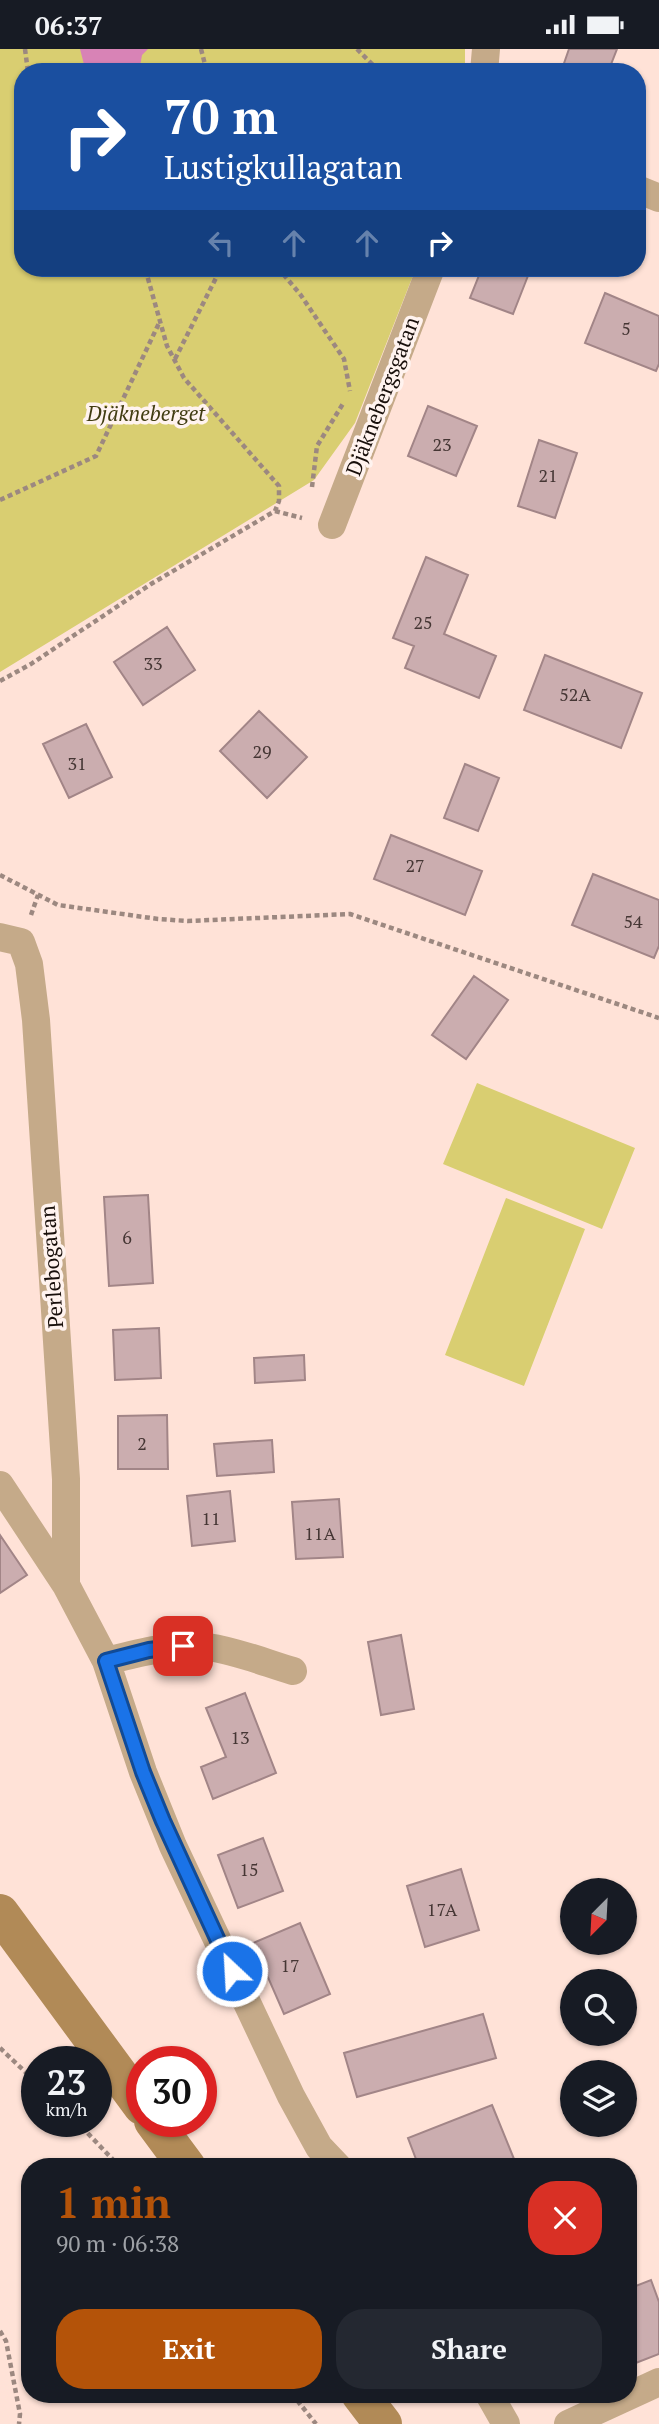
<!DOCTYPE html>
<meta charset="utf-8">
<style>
:root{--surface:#171b24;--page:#242831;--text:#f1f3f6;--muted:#9ea1a6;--accent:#b45309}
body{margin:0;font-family:"PT Serif",serif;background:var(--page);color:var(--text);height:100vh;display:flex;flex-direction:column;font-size:26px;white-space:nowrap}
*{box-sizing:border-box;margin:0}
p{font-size:23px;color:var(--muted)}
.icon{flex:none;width:38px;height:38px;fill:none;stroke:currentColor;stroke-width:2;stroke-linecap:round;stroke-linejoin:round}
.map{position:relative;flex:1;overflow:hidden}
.sheet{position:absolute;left:21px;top:2109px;width:616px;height:245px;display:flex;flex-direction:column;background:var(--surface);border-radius:28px;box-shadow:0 2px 5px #0004}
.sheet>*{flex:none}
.banner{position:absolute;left:14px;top:14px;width:632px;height:214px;border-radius:28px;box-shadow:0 2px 5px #0004;background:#1a4fa0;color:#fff;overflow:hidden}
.needle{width:46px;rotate:204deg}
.controls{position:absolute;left:560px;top:1829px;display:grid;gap:14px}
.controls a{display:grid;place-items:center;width:77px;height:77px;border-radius:50%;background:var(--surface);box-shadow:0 2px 5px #0004;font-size:35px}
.speed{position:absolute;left:21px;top:1997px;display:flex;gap:14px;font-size:35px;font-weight:700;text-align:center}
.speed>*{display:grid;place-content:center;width:91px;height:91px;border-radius:50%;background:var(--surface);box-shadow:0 2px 5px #0004;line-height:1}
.speed small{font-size:18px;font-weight:400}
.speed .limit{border:10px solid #d22;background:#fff;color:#111}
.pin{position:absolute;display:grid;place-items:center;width:60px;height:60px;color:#fff;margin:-30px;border-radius:14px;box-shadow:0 4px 10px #0006}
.me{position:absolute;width:77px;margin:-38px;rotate:335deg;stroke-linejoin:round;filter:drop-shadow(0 0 5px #0008)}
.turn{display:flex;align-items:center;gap:24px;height:147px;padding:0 35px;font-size:32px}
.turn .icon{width:91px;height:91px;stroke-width:2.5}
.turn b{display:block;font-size:49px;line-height:60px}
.lanes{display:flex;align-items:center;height:66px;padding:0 35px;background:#0003;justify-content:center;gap:35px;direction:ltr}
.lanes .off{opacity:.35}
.round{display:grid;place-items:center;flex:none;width:74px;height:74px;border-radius:28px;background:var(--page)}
.headline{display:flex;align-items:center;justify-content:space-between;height:119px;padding:0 35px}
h1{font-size:42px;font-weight:700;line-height:52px;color:var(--accent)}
.cta{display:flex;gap:14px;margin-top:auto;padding:14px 35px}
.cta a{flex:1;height:80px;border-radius:28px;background:var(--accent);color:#fff;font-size:28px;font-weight:700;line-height:80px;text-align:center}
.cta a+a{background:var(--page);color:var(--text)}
.status{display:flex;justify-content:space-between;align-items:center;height:49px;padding:0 35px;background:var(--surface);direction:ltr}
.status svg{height:19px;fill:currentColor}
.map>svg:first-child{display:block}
.green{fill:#d9ce71}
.water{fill:#d883b6}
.building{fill:#cbadaf;stroke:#a28587;stroke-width:2}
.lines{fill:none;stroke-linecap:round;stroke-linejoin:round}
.path{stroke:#9c8880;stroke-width:4.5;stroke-dasharray:5 3.5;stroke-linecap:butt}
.street{stroke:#c5aa89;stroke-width:28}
.secondary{stroke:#b18a57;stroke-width:38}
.route-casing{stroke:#114b97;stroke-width:18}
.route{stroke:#1a73e8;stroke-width:12}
.labels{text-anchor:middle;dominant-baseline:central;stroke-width:7;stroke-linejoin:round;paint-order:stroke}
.number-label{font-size:18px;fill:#453634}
.street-label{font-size:21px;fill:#180f0b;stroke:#fff3ef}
.park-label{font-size:21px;font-style:italic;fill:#413c11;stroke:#fff3ef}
</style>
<div class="status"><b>06:37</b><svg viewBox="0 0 49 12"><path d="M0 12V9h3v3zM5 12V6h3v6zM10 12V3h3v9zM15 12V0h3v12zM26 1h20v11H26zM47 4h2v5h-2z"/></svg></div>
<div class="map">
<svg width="659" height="2375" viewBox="0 0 659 2375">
<rect width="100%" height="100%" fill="#ffe2d7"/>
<path class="green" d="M0,0H465V23H23V219H416L355,374L314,431L0,623Z
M477,1034L635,1099L602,1180L443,1115Z
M506,1149L585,1180L524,1337L445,1306Z"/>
<path class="water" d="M80,0H148L142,6L139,23H86Z"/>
<path class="building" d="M569,0H617L608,23H561Z
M482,219H531L513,265L470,249Z
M605,244L659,267V315L656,322L585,294Z
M428,357L477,377L456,427L408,407Z
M539,391L577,404L555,469L518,457Z
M426,508L468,526L444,585L496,607L479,649L405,619L414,597L393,589Z
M167,578L195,621L143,656L114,613Z
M545,606L642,644L621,699L524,661Z
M259,662L307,708L267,749L220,702Z
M86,675L112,728L69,749L43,695Z
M465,715L499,729L478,782L444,769Z
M391,786L482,822L465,866L374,830Z
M593,825L659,851V897L654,909L572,876Z
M474,927L508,951L466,1010L432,986Z
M148,1146L153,1234L109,1237L104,1148Z
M159,1279L161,1329L115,1331L113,1281Z
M304,1306L305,1331L255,1334L254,1309Z
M167,1366L168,1420H118V1367Z
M272,1391L274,1423L217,1427L214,1395Z
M230,1442L235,1492L192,1497L187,1447Z
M339,1450L343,1508L296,1510L292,1453Z
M0,1486L27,1526L0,1544Z
M401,1586L414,1660L381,1666L368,1593Z
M245,1644L276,1724L213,1750L201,1718L226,1708L206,1659Z
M263,1789L283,1842L238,1859L218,1806Z
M461,1820L479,1881L425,1898L407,1837Z
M300,1874L330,1945L284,1965L253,1894Z
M483,1965L496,2009L357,2048L344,2004Z
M492,2056L514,2110L495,2118H419L408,2089Z
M651,2231L659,2253V2305L628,2317V2240Z"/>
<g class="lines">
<path class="path" d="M25,0L28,23
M201,0L207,23
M357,0L380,23
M278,219L300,245L344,310L350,342
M175,310L221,219
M312,438L317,397L344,353
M0,451L96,407L160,272
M275,462L302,469
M0,632L31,615L151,535L275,462L279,452V437L184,329L167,297L145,219
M0,826L58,856L158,870L188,872L350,865L659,969
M31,866L38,846
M0,1999L37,2034
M76,2072L120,2118
M0,2282L6,2292L20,2365L19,2375
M292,2345L316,2375"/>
<path class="street" d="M484,23L486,0
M637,140L659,149
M332,476L431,219
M0,888L21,893L29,915L36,971L66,1430V1536
M0,1436L66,1536L106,1612L143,1723L173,1797L291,2047L319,2098L338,2118
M106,1612C139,1604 173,1594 208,1598C237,1602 266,1614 293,1622
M489,2345L506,2375
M568,2375L659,2333"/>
<path class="secondary" d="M0,1864L142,2057
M153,2072L187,2118
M360,2345L383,2375"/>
</g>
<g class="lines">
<defs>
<path id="route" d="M183,1597L149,1601L106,1612L143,1723L163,1772L232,1922"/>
</defs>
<use href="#route" class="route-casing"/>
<use href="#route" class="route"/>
</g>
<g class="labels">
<g class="number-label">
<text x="626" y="279">5</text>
<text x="442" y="395">23</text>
<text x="548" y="426">21</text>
<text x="423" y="573">25</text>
<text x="153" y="614">33</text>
<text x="575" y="645">52A</text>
<text x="262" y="702">29</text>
<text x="77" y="714">31</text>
<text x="415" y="816">27</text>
<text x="633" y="872">54</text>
<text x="127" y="1188">6</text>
<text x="142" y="1394">2</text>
<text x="211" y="1469">11</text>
<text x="320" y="1484">11A</text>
<text x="240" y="1688">13</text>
<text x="249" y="1820">15</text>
<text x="442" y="1860">17A</text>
<text x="290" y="1916">17</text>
</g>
<g class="street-label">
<text transform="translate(382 347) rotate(-69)">Djäknebergsgatan</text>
<text transform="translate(51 1218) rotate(-94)">Perlebogatan</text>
</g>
<g class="park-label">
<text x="146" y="364">Djäkneberget</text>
</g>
</g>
</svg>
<div class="controls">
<a><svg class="needle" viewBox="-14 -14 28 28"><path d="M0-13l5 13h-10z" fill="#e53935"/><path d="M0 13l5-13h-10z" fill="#9ea1a6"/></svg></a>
<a><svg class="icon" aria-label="search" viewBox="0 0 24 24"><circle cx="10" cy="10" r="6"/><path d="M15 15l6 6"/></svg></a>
<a><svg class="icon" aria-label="layers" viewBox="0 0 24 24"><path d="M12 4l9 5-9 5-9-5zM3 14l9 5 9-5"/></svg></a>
</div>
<div class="speed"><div>23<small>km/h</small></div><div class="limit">30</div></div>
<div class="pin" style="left:183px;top:1597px;background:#d93025"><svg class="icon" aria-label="arrive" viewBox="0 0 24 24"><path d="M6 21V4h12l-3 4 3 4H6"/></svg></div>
<svg class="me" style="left:232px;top:1922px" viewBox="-20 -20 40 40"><circle r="17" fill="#1a73e8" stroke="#fff" stroke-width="3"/><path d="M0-11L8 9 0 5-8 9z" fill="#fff"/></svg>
<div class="banner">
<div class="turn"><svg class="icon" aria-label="right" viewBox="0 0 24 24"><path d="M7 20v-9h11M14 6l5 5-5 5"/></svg><div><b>70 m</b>Lustigkullagatan</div></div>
<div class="lanes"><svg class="icon off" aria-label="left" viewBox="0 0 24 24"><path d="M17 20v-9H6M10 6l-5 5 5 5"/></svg><svg class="icon off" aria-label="ahead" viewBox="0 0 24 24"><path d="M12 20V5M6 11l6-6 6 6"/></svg><svg class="icon off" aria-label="ahead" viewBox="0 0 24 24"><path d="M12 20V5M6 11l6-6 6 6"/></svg><svg class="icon" aria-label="right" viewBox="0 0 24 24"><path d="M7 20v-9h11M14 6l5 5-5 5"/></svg></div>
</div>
<section class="sheet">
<div class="headline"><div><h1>1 min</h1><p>90 m · 06:38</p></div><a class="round" style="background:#d93025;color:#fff"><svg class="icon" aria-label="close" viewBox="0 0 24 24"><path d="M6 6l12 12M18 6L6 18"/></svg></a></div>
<div class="cta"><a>Exit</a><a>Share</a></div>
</section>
</div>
